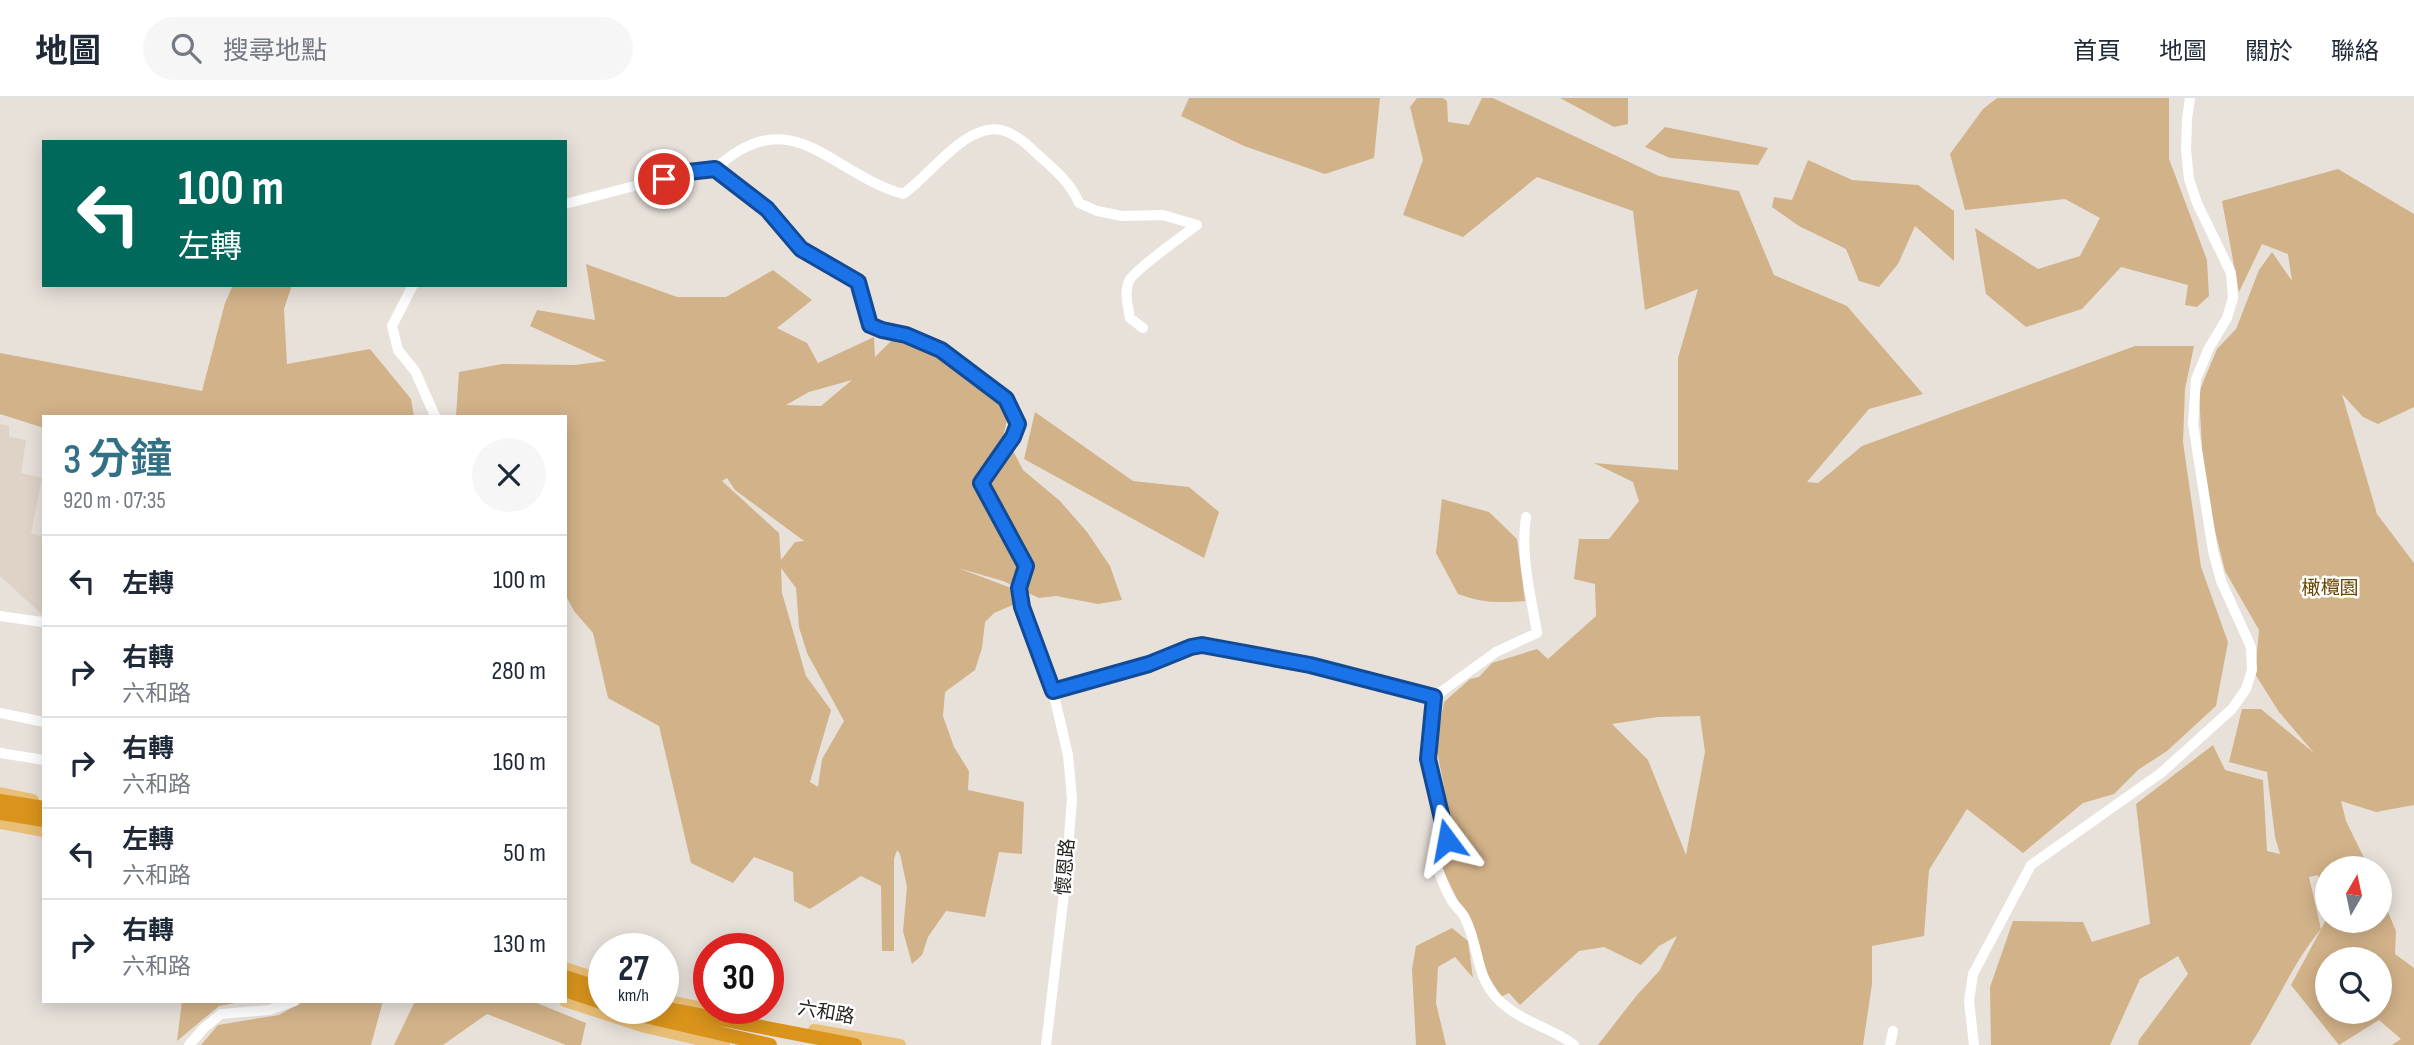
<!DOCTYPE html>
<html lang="zh-TW">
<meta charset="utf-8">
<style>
:root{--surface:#fff;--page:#f6f6f7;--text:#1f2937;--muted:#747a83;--line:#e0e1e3;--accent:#317085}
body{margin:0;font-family:"Sofia Sans Condensed","Noto Sans TC",sans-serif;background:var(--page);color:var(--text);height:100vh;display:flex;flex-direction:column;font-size:26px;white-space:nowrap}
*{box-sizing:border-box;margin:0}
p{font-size:23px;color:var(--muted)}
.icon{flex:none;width:38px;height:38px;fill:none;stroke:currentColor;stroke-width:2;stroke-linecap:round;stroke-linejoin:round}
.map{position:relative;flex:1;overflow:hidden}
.drawer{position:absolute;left:42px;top:317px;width:525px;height:588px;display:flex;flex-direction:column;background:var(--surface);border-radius:0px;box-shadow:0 4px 18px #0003}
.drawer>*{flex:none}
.banner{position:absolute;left:42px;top:42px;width:525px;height:147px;border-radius:0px;box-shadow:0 4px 18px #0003;background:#00695c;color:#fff;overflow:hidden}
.needle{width:46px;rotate:9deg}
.controls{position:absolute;left:2315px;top:758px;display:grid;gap:14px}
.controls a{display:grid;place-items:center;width:77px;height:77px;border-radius:50%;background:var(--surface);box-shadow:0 4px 18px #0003;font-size:35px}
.speed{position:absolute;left:588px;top:835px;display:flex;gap:14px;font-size:35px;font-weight:700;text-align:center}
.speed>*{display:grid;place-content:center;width:91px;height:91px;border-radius:50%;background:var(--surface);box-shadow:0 4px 18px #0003;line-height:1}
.speed small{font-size:18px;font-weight:400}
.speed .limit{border:10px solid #d22;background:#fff;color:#111}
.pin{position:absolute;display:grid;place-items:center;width:60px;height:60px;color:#fff;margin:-30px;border:4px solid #fff;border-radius:50%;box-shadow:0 2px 7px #0007}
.me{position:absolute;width:77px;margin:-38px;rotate:347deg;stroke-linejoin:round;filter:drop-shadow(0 0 5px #0008)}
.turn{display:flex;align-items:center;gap:24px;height:147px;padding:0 21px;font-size:32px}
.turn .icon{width:91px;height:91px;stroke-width:2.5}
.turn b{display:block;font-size:49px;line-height:60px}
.round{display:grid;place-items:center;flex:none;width:74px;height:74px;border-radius:37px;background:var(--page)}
.headline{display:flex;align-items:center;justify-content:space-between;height:119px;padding:0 21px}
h1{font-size:42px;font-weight:600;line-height:52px;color:var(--accent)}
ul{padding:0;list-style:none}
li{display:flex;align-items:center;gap:21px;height:91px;padding:0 21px;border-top:2px solid var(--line)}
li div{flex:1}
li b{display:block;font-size:26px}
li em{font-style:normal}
header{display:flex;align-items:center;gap:42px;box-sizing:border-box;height:98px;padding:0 35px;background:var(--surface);border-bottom:2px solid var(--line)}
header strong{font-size:33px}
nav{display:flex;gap:38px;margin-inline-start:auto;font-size:24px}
.search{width:490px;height:63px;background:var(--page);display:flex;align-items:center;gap:18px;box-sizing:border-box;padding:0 24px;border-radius:38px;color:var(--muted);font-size:26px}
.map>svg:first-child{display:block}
.built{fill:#dfd3c7}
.green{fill:#d2b289;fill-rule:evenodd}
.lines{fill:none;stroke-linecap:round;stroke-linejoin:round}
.minor{stroke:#fff;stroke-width:10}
.major{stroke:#e9bf77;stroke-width:12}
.highway{stroke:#da941c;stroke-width:14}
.route-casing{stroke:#114b97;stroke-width:18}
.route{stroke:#1a73e8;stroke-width:12}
.labels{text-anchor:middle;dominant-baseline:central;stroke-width:5;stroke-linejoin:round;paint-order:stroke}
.park-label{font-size:19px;fill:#6a4400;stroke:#fff}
.street-label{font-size:19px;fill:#262421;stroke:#fff}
</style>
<header>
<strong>地圖</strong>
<div class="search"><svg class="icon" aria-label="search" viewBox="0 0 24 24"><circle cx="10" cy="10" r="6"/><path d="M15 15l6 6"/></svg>搜尋地點</div>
<nav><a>首頁</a><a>地圖</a><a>關於</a><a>聯絡</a></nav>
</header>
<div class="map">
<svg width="2414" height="947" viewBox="0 0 2414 947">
<rect width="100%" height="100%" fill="#e8e1da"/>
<path class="built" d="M0,326L9,328V339L26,342L21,375L42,380L31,435L44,439V518L0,478Z"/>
<path class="green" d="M1189,0H1380L1374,60L1325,76L1244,48L1181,18Z
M1417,0H1443L1447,3L1448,24L1469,27L1482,0H1493L1659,78L1739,93L1774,177L1847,208L1923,296L1869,311L1807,384L1818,385L1862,348L2135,248H2194L2185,291L2183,344L2201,469L2228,544L2216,608L2167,653L2138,672L2114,696L2083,705L2023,755L1967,711L1929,772L1924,838L1872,848V886L1863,947H1598L1637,897L1660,872L1677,838L1659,848L1641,867L1604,849L1579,853L1520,907L1509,895L1501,899L1485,872L1476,840L1441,768L1447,753L1444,688L1436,648L1444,604L1470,581L1479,579L1492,565L1537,551L1548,561L1596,518L1595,486L1574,481L1579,441H1609L1639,403L1633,384L1594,365L1678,372V260L1698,191L1645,212L1633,113L1537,79L1463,139L1403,117L1423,62L1410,9ZM1700,618L1705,654L1686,757L1648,662L1612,626L1658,619Z
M1560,0H1628V26L1614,29Z
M1997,0H2169V61L2207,162L2209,198L2197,209L2185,207L2188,187L2121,169L2082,211L2026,229L1986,196L1975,130L2038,171L2080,158L2100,120L2065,101L1965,112L1950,56L1983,11Z
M1665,29L1768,50L1758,67L1670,60L1645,49Z
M1808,62L1852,82L1918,87L1954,113V163L1915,128L1898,166L1879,189L1859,183L1846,151L1799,128L1772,109L1774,99L1792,102Z
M2338,71L2414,116V309L2378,326L2363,319L2342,296L2377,416L2414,465V707L2376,714L2341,703L2346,723L2369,770H2328L2327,813L2318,777L2309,779L2321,831C2292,866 2275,909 2250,947H2138L2139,942L2188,876L2178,858L2140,881L2110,947H1991L1990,889L2013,823L2083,824L2092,844L2150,826L2136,706L2213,647L2225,672L2263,682L2267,753L2280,756L2275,739L2267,674L2229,664L2242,611H2261L2314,655L2279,614L2255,576L2259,532L2225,473L2204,389L2199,294L2217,251L2236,231L2259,172L2272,154L2292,183L2288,156L2262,146L2239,194L2222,103Z
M586,166L677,199H726L773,172L812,202L777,230L807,245L818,265L874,239L875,259L892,242H919L1000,302L1008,317L1004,335L1023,372L1060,403L1087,434L1110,468L1122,502L1098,506L1056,498L1039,500L1003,483L958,470L1014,491L1015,506L994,515L985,524L982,550L975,572L945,594L943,618L954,649L969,673L968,692L1024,704L1022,756L999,754L985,819L946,813L928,839L922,857L912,866L903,833L907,789L900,756L897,752L894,761V853H882L881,788L861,778L810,811L794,803L793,774L754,759L733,785L691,765L659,628L608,600L593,535L574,513L565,496V318H456L459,274L502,266L575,267L606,263L530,228L537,212L595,222ZM852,282L821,308L786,307L809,294ZM727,380L735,392L804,443L795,444L781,462L779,435L722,383ZM781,470L796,490L799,529L807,555L844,623L822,661L818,689L810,684L831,612L806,578L782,495Z
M233,187H292L284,211L287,266L370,251L411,301L414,318H44V330L0,316V255L202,293L225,205Z
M1035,314L1133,383L1189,389L1219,414L1204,460L1024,361Z
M1442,401L1489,414L1517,441L1525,503C1501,505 1481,505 1458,496L1436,455Z
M2380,795L2396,833L2395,856L2414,870V947H2392L2401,941L2379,922L2339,947L2291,887L2327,820L2328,822H2380ZM2380,861V914H2328V861Z
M1452,830L1468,843L1473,880L1455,859L1438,869L1436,905L1446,947H1416L1412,871L1416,848Z
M182,903H247L219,908L177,943Z
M304,903H383L371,947H201L218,927L279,917Z
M415,903H532L586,925L581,947H566L487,916L443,947H394Z"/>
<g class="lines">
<path class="minor" d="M715,71C792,0 829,75 903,96C929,79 966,24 1001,32C1014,35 1028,47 1037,56C1054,71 1070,84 1079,105L1097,113L1122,118L1163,117L1197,127C1185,136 1134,172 1129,183C1124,194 1128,209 1130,220L1143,230
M565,106L688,74L715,71L767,111L801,151L858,184L870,227L882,232L906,237L941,252L1006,301L1018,326L1013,339L981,385L1026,468L1019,490L1022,509L1053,593L1068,657L1072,700L1066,779L1046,947
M413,187L392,228L398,252L415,273L435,318
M0,518L42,524
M1053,593L1149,566L1191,549L1202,547L1310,567L1434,599
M1434,599L1428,661L1447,742L1435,763C1440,776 1444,791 1452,803C1456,809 1462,814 1465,820C1482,854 1473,884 1508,910C1528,926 1554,931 1574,947
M1434,599L1496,554L1537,535C1531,498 1520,457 1526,419
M0,615L44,624
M0,655L44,662
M189,947L204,930L221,916L269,912L295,903
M1890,947L1893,933
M1974,947L1969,903L1973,876L2031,767L2161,675L2232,611L2246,591L2252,572L2251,549L2221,483L2213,453L2193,326L2196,281L2209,250L2227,220L2233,200L2231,175L2197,105L2189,81L2186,52L2187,21L2190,0"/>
<path class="major" d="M0,695L33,702
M0,725L44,733
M565,870L604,883
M663,902L751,920
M565,903L645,929L724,947
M814,932L900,947"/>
<path class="highway" d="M0,703L44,710
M0,715L44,722
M565,879L604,892
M565,892L604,905
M621,910L649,919L770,947
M663,910L855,947"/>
</g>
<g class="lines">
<defs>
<path id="route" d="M664,81L688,74L715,71L767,111L801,151L858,184L870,227L882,232L906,237L941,252L1006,301L1018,326L1013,339L981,385L1026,468L1019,490L1022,509L1053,593L1149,566L1191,549L1202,547L1310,567L1434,599L1428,661L1447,742"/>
</defs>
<use href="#route" class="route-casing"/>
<use href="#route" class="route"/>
</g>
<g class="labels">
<g class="park-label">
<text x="2330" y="490">橄欖園</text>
</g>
<g class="street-label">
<text transform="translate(1066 769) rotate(-85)">懷恩路</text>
<text transform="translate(826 915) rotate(10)">六和路</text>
</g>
</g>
</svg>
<div class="controls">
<a><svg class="needle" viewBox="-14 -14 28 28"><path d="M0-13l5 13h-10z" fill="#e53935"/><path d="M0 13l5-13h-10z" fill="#747a83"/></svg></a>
<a><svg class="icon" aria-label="search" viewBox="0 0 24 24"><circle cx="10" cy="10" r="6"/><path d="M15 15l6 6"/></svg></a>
</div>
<div class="speed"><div>27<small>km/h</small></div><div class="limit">30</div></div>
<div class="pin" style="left:664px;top:81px;background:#d93025"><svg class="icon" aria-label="arrive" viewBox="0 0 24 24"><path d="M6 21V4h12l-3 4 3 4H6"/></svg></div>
<svg class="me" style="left:1447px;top:742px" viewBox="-20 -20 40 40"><path d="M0-17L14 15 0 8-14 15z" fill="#1a73e8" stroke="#fff" stroke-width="4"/></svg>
<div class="banner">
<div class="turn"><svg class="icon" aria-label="left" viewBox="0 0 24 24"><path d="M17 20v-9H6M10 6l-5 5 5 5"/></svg><div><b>100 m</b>左轉</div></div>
</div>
<section class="drawer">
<div class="headline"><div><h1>3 分鐘</h1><p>920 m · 07:35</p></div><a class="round"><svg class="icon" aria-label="close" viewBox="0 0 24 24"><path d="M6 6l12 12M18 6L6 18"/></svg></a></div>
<ul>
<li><svg class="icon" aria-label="left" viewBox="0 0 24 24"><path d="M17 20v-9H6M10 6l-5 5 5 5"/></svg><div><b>左轉</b></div><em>100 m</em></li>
<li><svg class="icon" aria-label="right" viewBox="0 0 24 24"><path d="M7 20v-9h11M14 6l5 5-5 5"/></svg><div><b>右轉</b><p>六和路</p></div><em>280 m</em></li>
<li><svg class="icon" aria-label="right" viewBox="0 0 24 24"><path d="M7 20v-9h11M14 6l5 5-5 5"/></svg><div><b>右轉</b><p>六和路</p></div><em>160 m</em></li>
<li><svg class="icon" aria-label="left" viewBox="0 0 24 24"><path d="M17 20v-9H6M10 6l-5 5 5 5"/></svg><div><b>左轉</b><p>六和路</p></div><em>50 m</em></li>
<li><svg class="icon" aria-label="right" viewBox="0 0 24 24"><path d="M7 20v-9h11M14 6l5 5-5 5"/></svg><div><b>右轉</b><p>六和路</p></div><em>130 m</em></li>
</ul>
</section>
</div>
